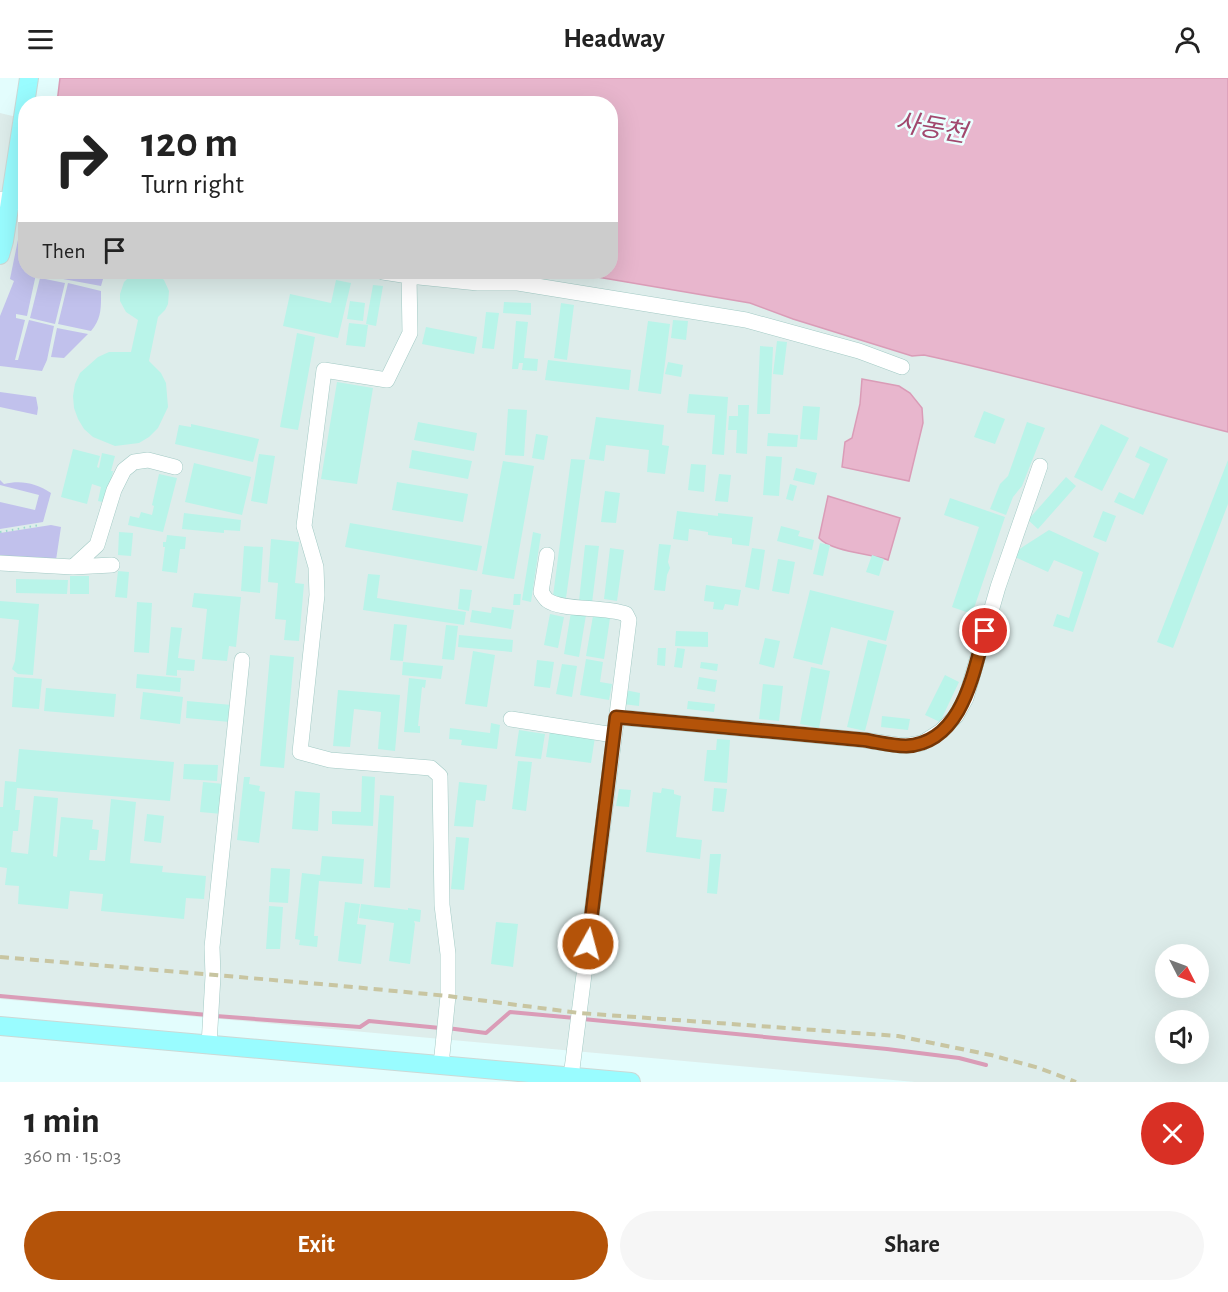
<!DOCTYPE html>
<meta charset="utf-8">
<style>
:root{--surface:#fff;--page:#f6f6f6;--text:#222;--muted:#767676;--accent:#b45309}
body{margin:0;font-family:"Alegreya Sans","Noto Sans KR",sans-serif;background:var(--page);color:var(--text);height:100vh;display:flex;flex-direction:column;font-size:22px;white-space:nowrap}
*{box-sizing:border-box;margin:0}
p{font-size:20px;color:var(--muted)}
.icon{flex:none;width:33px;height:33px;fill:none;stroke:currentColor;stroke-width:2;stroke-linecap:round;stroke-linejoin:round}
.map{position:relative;height:1004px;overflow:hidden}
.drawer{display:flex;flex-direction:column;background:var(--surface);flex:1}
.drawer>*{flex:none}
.guide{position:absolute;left:18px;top:18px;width:600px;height:183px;border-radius:24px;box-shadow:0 6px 24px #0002;background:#fff;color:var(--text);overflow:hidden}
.needle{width:39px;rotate:132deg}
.tools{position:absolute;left:1155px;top:866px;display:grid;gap:12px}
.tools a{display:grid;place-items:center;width:54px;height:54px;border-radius:50%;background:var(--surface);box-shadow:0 6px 24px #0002;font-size:30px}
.pin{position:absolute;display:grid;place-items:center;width:51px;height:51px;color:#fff;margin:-26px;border:3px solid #fff;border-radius:50%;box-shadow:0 2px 6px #0007}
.me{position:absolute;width:66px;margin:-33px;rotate:7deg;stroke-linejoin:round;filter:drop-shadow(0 0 4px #0008)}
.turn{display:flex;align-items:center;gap:21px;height:126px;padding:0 24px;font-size:27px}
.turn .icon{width:78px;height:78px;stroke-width:2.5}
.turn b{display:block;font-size:42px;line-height:51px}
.then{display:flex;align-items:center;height:57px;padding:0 24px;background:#0003;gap:12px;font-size:22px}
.round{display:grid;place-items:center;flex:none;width:63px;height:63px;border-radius:32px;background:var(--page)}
.summary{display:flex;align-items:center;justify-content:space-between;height:102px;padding:0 24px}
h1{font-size:36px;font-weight:700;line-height:45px}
.action{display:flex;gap:12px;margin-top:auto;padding:12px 24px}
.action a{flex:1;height:69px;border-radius:36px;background:var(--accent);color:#fff;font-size:24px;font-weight:700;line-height:69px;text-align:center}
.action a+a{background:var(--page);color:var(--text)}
header{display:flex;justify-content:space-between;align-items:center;height:78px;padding:0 24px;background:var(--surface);font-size:27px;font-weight:700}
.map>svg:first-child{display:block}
.industrial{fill:#deedeb;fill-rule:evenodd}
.green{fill:#c1c1ec}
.water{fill:#e8b6cd;stroke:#da9cb7;stroke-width:1.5}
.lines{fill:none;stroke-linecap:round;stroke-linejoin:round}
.stream{stroke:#da9cb7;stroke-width:4}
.building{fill:#b9f4e9}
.minor-casing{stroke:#a3cac5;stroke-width:16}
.major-casing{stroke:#cbd9d6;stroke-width:20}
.path{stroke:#9cd9cd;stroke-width:2;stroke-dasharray:1.5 4.5;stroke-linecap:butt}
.minor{stroke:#fff;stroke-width:15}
.major{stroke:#99fcff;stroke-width:18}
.rail{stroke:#c8c5a1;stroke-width:4;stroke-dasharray:9 6;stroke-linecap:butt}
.route-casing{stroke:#753606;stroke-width:15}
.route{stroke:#b45309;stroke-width:10}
.labels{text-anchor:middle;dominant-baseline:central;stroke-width:5;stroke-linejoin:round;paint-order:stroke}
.water-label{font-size:26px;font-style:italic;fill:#a1486e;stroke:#ebffff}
</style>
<header><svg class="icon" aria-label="menu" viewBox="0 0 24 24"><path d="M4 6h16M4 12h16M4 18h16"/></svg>Headway<svg class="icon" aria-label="person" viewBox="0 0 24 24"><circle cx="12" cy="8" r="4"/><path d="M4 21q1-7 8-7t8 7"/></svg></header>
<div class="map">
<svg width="1228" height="1004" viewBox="0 0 1228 1004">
<rect width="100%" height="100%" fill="#e3fdfd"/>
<path class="industrial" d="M0,35L25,41L26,194H610L1228,329V1004H915L0,921ZM1166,876H1198V909H1166ZM1166,942H1198V975H1166Z"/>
<path class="green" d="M21,147L25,148L26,194H105L101,208L36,196L27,238L16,236V240L25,242L15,282H18L29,242L54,248L47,282L42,293L0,288V238L14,203L10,201Z
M40,200L65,205L55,246L30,240Z
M68,205L101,213C101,229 102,240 91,253L58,246Z
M57,250L88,256L64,280L51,279Z
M0,314L36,319L38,330L37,337L0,329Z
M0,402L4,406C21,402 36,405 51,415L43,444L0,451V424L35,432L39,417L0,407Z
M51,447L61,449L56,482L0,479V455Z"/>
<path class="water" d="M60,0H1228V354C1127,328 1026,299 924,277L912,278L793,241L750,225L568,194H610V26L57,25Z
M862,301L899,308L910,315L922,330L923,345L909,403L842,389L845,364L852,360L860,326Z
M828,418L900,440L888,482C871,476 830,473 819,460Z"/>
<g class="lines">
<path class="stream" d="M0,918L208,937
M216,938L360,949L369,943L440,950
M583,941L887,971L959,980L986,987
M447,950L486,955L510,934L575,940"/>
</g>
<path class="building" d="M140,194L153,195L159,198L164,202L169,213L168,226L165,232L158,239L149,283L161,295L166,305L168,329L158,350L149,359L139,365L115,368L93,359L84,351L78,341L74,330L73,318L75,306L80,295L98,279L109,274H131L138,242L126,234L120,223V216L124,204L129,199Z
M336,202L351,205L338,260L283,248L290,216L331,225Z
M373,207L383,208L376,248L366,246Z
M350,223L365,225L363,243L347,241Z
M504,224L531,225V237L503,235Z
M561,225L574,227L567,282L554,280Z
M486,234L499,235L494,271L482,270Z
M673,242L688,243L686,262L671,260Z
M516,243L528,244L524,280L538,281L537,293L522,292L523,285H519L518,291H512Z
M648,243L670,246L661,316L638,313Z
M349,245L368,247L365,269L346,267Z
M426,249L477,259L474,276L422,266Z
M297,255L315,259L298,352L280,349Z
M777,263L787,264L783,297L773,296Z
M760,268L773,269L770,336H757Z
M548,282L631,292L629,312L545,302Z
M668,284L683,287L681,299L665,296Z
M337,304L373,310L357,406L321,401Z
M689,316L728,319L724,377L712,376L715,337L687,335Z
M738,327H749L747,376L736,375L737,352H728L729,338H738Z
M803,328L820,329L817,362L800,361Z
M508,331L527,332L524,378L505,377Z
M984,333L1005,341L995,366L974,359Z
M596,339L664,347L662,367L669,368L665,396L647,394L649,372L606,367L604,383L589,381Z
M418,344L477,355L474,373L414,362Z
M1027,344L1045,350L1022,408L1013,419L1006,437L990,431L1000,406L1008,398Z
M191,346L259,361L253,384L175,366L179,347L191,349Z
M1101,346L1129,360L1102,413L1074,399Z
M768,355L798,357L797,369L767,368Z
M536,356L548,358L544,382L532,380Z
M1140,368L1168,381L1143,437L1114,424L1119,414L1134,421L1150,386L1135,379Z
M73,371L100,378L97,389L99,390L102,375L115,378L111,393H113L106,425L98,423L101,409L92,406L87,426L61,419Z
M412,372L472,383L468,401L409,390Z
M259,376L275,378L267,426L251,423Z
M766,378L782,379L779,418L763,417Z
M571,381L585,382L566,520L553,518Z
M1228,382V426L1173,570L1157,564Z
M503,383L534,388L514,501L482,496Z
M194,385L251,399L242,437L185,424Z
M691,386L706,387L704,414L688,412Z
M796,390L817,395L814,407L793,402Z
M159,396L177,400L163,454L128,447L130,438L139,440L141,434L152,437L154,428L152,427Z
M719,396L731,397L728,424L715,423Z
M1066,399L1076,408L1038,451L1028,442Z
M397,404L468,416L463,444L392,432Z
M790,406L797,408L793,423L786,421Z
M605,413L620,415L616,445L601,444Z
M950,420L1005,439L972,536L952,529L979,449L944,437Z
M677,433L718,438V435L753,439L749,468L732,466V460L708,457V454L689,451L688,463L673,461Z
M1103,433L1116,438L1106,464L1093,459Z
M184,435L241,442L240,453L224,452V455L182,451Z
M350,445L482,468L477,493L345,469Z
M781,448L800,453L798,458L814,462L812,472L777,463Z
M1049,452L1099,475L1073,554L1053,548L1057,536L1069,540L1083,494L1054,482L1048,494L1015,479L1017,473L1024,468Z
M119,454L133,455L131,478L118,477Z
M533,454L541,456L531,524L522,522Z
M167,457L186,459L185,471H180L177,495L162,493L165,469H163V464H166Z
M271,461L299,464L295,505L304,506L299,563L284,562L286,542L275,541L278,505L268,504Z
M820,465L830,467L823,498L813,496Z
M659,466L671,467L668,484L670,490L667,497L665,513L654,512Z
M585,467L599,468L592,525L579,523Z
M244,468L263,469L260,515L241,513Z
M610,470L624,472L617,523L604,521Z
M752,470L765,472L759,512L745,509Z
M872,477L884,481L879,498L866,494Z
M778,481L795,484L789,516L772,513Z
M118,493L129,494L127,520L115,519Z
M368,496L380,497L377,520L466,534L464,547L363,532Z
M70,498H89V516H70Z
M16,501L68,502L67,516L16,515Z
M706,507L741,512L738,528L725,526L723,532L713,531L714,524L704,523Z
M460,511L472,512L469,533L458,531Z
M810,512L894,533L886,563L831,549L822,587L793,580Z
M194,515L241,519L236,569L229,568L227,583L202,581L207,531L192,529Z
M514,516H521L520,527H513Z
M0,523L39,526L33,597L18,596L12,591L15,583L19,542L0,540Z
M137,524L152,525L149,575L134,574Z
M492,529L514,532L511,551L470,544L472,532L491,535Z
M571,534L586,537L579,579L564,576Z
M550,536L564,539L558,570L544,567Z
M593,538L610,540L604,581L586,578Z
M394,546L407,547L403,583L390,582Z
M446,547L458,548L454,582L442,581Z
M171,549L182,550L178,580L195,582L194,593L177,592V598L166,597Z
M676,553L708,554V569L675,568Z
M459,557L513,562L512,574L458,569Z
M765,560L780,563L774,590L759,586Z
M868,562L887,567L865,653L847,649Z
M658,570H666L665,588L657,587Z
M677,570L685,571L682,590L674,589Z
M473,573L495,577L487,629L465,626Z
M270,577L294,579L284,690L260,688Z
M586,581L603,584L600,604L612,606L609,622L580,617Z
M537,582L554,584L550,610L534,608Z
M403,584L443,588L441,601L402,597Z
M701,584L718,586L717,593L700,590Z
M562,586L577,588L572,619L556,616Z
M811,589L830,593L819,650L800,646Z
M137,596L181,600L180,614L136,610Z
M945,597L959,604L940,644L925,637Z
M14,599L42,601L39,631L12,629Z
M699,599L717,602L715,614L697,611Z
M409,600L426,602L425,610L422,609L418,648H420V655L404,654Z
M763,606L783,608L779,643L759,641Z
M46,610L116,616L114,639L44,633Z
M338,612L400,617L395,673L378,671L381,634L354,631L350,669L333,668Z
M625,612L640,615L639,628L623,626Z
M143,614L183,619L180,646L140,641Z
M187,623L232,627L230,644L186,640Z
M688,623L715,626L714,634L687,631Z
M882,638L910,641L908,652L881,649Z
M491,645L500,647L497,671L461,667L462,662L449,661L450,650L490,655Z
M519,652L545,656L541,681L515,678Z
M550,653L595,659L591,685L546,679Z
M717,661L730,662L727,705L704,703L707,672H716Z
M19,671L174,684L170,723L17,710L15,732H20L18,753H13L11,774L28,776L34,718L58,720L53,778L57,779L61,739L93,742L92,751L99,752L97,772H90L89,782L105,783L111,721L136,724L130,785L163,788L162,794L206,798L204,821L186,820L184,841L101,833L103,816L70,813L68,831L18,826L19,808L5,807L7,790L0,789V729H3L5,703L16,704Z
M518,683L532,684L526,733L512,731Z
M184,686L218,687L217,703L183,701Z
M362,698L375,699L373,748L332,746V733L361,734Z
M244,699H250L249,706L260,708L259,713L265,714L259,765L237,762Z
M203,704L224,706L222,736L200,734Z
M459,704L487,707L485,723L476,722L473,749L454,748Z
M662,710L674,712V716L681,718L676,759L702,762L700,781L646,774L653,714L661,715Z
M714,710L727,711L724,734L712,733Z
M619,711L631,712L629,729L616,728Z
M295,713L320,715L318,753L292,751Z
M380,717L394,718L390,810L374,809Z
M147,736L164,738L161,765L144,763Z
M456,759L469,760L464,812L451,811Z
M710,776H721L717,816L707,815Z
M322,778L364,781L362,806L319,803L314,858H318L317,869L299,867L300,862L295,861L302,795L320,797Z
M271,790L290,791L288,825L269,824Z
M345,824L360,826L357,846L366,847L361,886L338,883Z
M361,826L408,832V830L421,832L420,844L414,843L415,846L410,886L389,883L394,845L359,840Z
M269,828L283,829L280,871H266Z
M496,844L518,846L513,889L491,886Z"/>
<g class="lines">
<defs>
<path id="minor" d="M0,121L26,126
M383,194L409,198L478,205H518L746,242L859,273L902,289
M409,198L410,255L387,302L324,292L304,448L316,489L317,517L300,674L330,682L431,690L440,698L442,827L448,876V918L441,987
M547,477L541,514C543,517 545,520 547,522C561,533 605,528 626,536L629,542L571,999
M0,485L73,489L112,487
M73,489L97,467L114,412L124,392L134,384L148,382L175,389
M616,639L864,662L904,668L922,665L941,653L956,638L966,620L998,509L1040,388
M511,641L614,657
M209,967L213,898L212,869L242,582"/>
<path id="major" d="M0,177L4,163L29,0
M0,948L631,1004"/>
</defs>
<use href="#minor" class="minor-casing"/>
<use href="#major" class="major-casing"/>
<path class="path" d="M0,454L40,447"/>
<use href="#minor" class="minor"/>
<use href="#major" class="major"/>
<path class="rail" d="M0,879L321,906L448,918L579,935L898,958L991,977L1039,990L1076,1004"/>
</g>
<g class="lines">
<defs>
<path id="route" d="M588,866L616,639L864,662C877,664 892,668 906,668C962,665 973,596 985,553"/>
</defs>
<use href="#route" class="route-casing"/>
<use href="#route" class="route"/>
</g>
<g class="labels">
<g class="water-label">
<text transform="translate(931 50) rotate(10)">사동천</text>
</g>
</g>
</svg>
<div class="tools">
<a><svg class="needle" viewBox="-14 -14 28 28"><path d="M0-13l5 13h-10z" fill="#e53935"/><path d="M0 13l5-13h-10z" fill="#767676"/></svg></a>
<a><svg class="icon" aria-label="sound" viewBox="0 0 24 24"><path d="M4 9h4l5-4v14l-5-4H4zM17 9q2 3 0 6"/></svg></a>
</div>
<div class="pin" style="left:985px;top:553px;background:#d93025"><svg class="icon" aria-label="arrive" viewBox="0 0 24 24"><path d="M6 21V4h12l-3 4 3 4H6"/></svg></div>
<svg class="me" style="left:588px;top:866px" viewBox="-20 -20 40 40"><circle r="17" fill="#b45309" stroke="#fff" stroke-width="3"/><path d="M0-11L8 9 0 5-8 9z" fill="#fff"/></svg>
<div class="guide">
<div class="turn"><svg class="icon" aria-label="right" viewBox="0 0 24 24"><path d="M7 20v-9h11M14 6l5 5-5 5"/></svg><div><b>120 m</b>Turn right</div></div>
<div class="then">Then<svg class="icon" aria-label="arrive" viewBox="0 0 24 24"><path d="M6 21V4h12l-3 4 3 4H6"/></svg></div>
</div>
</div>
<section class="drawer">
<div class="summary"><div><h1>1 min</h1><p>360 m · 15:03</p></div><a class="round" style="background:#d93025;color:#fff"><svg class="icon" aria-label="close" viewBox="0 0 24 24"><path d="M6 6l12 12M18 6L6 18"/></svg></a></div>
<div class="action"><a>Exit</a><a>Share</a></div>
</section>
